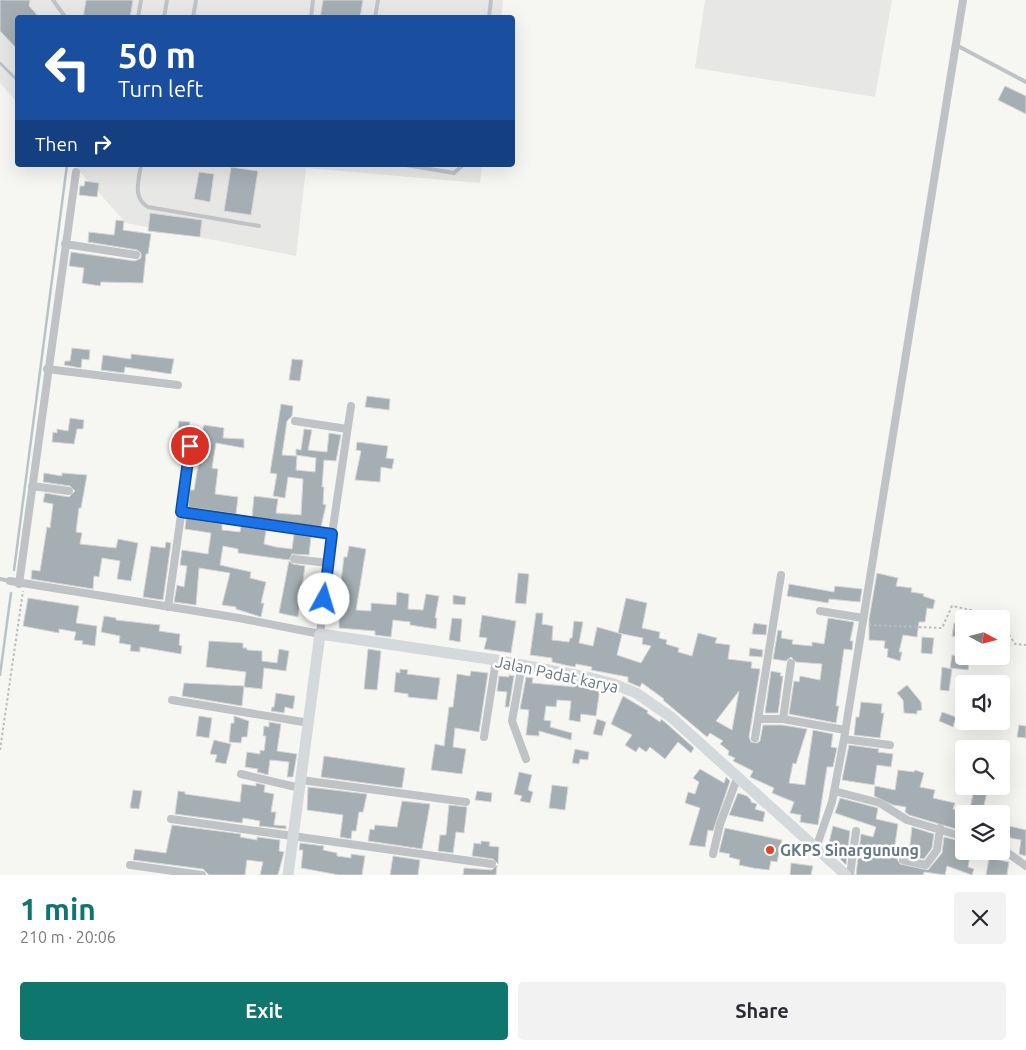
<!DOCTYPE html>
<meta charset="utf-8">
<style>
:root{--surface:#fff;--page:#f2f2f3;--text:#2b2b33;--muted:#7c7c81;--accent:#0f766e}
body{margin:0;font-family:Ubuntu,sans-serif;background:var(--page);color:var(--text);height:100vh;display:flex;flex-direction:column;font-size:19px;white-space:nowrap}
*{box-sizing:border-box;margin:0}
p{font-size:16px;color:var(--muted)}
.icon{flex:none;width:28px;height:28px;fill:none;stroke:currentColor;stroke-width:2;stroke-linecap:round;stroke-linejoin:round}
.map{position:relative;height:875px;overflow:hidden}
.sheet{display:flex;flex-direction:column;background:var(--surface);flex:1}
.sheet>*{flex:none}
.top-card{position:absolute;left:15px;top:15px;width:500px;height:152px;border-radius:5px;box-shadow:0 5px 20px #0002;background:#1a4fa0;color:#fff;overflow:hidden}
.needle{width:32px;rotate:97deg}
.fabs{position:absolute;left:955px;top:610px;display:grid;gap:10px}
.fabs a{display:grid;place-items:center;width:55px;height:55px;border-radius:5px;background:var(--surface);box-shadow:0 5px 20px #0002;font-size:25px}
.pin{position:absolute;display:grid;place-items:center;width:42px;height:42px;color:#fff;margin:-21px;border:2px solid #fff;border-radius:50%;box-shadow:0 1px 5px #0007}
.me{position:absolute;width:55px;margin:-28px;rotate:6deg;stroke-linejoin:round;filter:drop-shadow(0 0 4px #0008)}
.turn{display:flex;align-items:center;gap:18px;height:105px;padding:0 20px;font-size:22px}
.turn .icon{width:65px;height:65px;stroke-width:2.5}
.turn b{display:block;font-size:35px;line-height:42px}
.then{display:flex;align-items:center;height:48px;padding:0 20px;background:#0003;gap:10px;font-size:19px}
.round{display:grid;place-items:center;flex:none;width:52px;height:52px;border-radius:5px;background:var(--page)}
.headline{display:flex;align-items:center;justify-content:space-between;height:85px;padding:0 20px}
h1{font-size:30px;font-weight:700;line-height:38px;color:var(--accent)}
.action{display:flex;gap:10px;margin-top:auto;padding:10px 20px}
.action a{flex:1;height:58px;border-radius:5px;background:var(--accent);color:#fff;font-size:20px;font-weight:700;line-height:58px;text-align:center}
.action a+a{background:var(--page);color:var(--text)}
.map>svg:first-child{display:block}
.built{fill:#e7e7e6}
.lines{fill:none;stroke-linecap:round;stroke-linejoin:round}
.stream{stroke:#b6c4c7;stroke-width:2.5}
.building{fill:#a5afb3;stroke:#d7d7d5;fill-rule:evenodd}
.path{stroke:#b9bcbe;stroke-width:2;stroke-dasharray:2.5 2.5;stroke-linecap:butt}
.lane{stroke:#bfc3c6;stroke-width:4}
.street{stroke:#bfc3c6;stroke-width:8}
.secondary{stroke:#d4d9dc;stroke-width:11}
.route-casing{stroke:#114b97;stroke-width:12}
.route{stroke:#1a73e8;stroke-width:9}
.poi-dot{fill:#e04328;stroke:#fff;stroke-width:2}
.labels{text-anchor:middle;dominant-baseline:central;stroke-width:5;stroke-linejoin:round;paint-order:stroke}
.street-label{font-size:16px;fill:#657883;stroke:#fff}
.poi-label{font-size:16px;font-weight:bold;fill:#657883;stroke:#fff;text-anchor:start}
</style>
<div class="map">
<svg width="1026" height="875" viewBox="0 0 1026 875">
<rect width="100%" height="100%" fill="#f6f6f2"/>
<path class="built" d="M0,0H503L501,18H18L17,102L0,83Z
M705,0H892L875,97L695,68Z
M74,165H482L480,183L306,168L296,256L126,223Z"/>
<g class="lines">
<path class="stream" d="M0,63L18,81
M14,570L67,165
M0,675L11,593"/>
</g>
<path class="building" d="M0,0H30L29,6L40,18H18V50L0,31Z
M86,0H133L130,18H83Z
M323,0H363L360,18H320Z
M1005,86L1026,96V114L998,100Z
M231,167L258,171L251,215L224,211Z
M199,172L214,174L210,202L194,199Z
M85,181L99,183L97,197L79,195L80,186H84Z
M150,213L202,220L200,237L148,231Z
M116,220L124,221L123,230L151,234L148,254H146L143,283L101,282L100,286L82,283L84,268L69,266L71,252L135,261L141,258V253L137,250L88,242L89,232L114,235Z
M72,348L90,350L89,360L82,359L81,368L64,365L65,361H70Z
M131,354L174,359L171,374L125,367L124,373L101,370L103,355L131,359Z
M292,359L303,360L300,381L289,380Z
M367,396L390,399L389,410L365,407Z
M281,404L293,406L292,416L287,421L282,455L297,456L296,470L315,472L316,458L296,455V449L301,450L304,429L312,430L308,450L327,452L329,433L341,435L336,461L324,460L322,487H324L323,504L326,505L321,527L252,517L254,496L278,499L276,513L301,515L303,479L288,477L285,498L273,496L277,474L270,473Z
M70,418L84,420L83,429H77L74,444L52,442L53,432L57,433V429L68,431Z
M179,421L190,422L188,429L178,428Z
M204,425L224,428L223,438L244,439V448L216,443L212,468L218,469L215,494L238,497L236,514L188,507L190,490H194L200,454L201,439H197L198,428L203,429Z
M357,442L388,446L386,458L394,459L392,469L381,467L380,482L355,480L361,451L356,450Z
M44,473L62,476V473L87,475L81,508H79L76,532L82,533L80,544L116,548L118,539L138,543L131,581L117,579L120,561L102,558L99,577L94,576L93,589L31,579L32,570L40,571L47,527L50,528L53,504L43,502L45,493L69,497L75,491L70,486L43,482Z
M186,518L222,524V530L240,532L241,526L266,530L264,544L276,547L292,549L294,534L311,537L309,555L292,554L289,560L238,553V549L223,546L220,565L251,572L250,578L266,582L261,603H264L261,617L236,609V607L222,605L230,573L199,568L196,605L174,602L177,585L184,587L187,566L180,565L182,550L208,554L211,533L185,529Z
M166,542L171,543L163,600L143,597L151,546L165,548Z
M349,546L366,549L356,610L371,611V603L396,605L397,592L409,594L408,609L423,610L426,594L439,596L435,618H437L436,629L410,625V622L393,620L391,637L375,635V631L339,628V591L331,590V587L333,579L341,581L344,557H347Z
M289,561L293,564L305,566L298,617L279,613Z
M518,573L529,574L526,604L515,603Z
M877,573L898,578L896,586L912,588L911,592L924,594L923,596L935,600L933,609L927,608L925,622H919L917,637L903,635L899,652H902L900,661L887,657L888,649L884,648L885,641L869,640V619Z
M789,584L834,592L835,586L862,589L860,602L829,599L828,603L787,596Z
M453,595L466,597L465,605L453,604Z
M28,598L79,606L76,623L97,626L95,646L82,644L83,641L74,640L76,632L59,629V633L23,626Z
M626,598L647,603L642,628L660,632L659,638L667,640L666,644L679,648L678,652L692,656L698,633L717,638L715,643L730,645L728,659L752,662L751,668L760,669L749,737L751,742L757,743L760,741L763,725H782L807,729L796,764L793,763L789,783L805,785L813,730L833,734L831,747L837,748L833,767H827L818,825L800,822L801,815L790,813L794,802L772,793L774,788L750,777L753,771L733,761L735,758L728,755L729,751L720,744L723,741L710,733L707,737L663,700L664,699L642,683L640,687L628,682V677L591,670L592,667L576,664L575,667L565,665L552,662V658L530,655L536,613H543L542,624L553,626L552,640L569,642L570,638H572L574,621L583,622L579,643L593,646L597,627L622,634L617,655L641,663L651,646L642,644L643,638L618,633ZM739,691L732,730L716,721Z
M482,615L516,621L511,653L484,649L487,638L479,637Z
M104,616L116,618V620L160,625L159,631L180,634L179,645L182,646L181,654L140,647V652L130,651L131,645L119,643L120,636L101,632Z
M452,618L462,619L460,642L449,640Z
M828,618L854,622L850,641H853L852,650L844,649L836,706H839L836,723L789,714L794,681L799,682L800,676L820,680L822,664L796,662L791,657L786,661L773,659L778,630L782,631L781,638L793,640L792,644L812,646V642L824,644Z
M754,623L767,625L766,635L752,634Z
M954,623L964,625V638L952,636Z
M922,637L934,638L932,654L921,653Z
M209,641L243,643V648H247V650L262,651V661L277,663L279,649L289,651L286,671L264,668L262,689L244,687L246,672L206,667Z
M750,648L763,650L762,657L749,656Z
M368,649L381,651L377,690L364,689Z
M952,655L970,657L968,670L950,668Z
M942,667L952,669L949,691L940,690Z
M400,669L408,670L407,674L440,678L437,700L408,697V694L394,692L396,672L400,673Z
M471,671L488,673L479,732L455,728L453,747L466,749L462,774L431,770L435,744L444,746L449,707H453L457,674L470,676Z
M771,671L781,673L780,676H783L778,713H765Z
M509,675L514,676L509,707H505L507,692L497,691L499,676L509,677Z
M526,677L533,678L532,683L575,687V683L600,688L596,716L581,714L580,722L569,720L571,701L557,700L556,707L546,706L544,720L551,721L550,727L572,733L571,740L539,731V736L526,735L529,710L520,709Z
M184,683L244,686L242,706L182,696Z
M907,685L921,702L922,710L917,711V714L904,713L903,700L897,693Z
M276,693L295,696L293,709L285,707L284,713L271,711L272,707H274Z
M623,696L648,711L647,713L660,722L661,719L666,723L694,748L691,753L678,742L665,759L650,747L646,752L639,747L636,752L625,745L632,735L611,724Z
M861,702L882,704L881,713H884L880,738L854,735L856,717H859Z
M942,712L956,717L953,727L939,721Z
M199,716L212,718L209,738L196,736Z
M234,716L249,721L247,737H242L241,743L229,742L231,723H234Z
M597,719L606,722L602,736L593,734Z
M269,722L281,724L277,751L297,754L293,777H287L289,762L270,760L268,775L257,772L258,769L245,767L247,752L260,754V750L264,751L266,736H263L264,726L269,727Z
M1019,725L1026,726V738L1017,737Z
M214,740L231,744L226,764L215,762L217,755L210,754Z
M849,745L879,749L878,752L893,754L891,767L877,765L874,785L842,780Z
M575,749L589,752L588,760L580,759L579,764L572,763Z
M324,756L405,768L402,788L321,777Z
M700,769L724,783L726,777L730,781L713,831L708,830L705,847L689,845L700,808L685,803L688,792L695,794L699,782L693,778Z
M898,770L914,772L915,770L924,773L920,787L935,790L933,798L955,803L953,809L964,811L956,829L909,815L905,812L906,807L893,805L874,796L875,786L895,790Z
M519,772L532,775L528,790L533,792L530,803L520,801L522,796L514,794Z
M256,783L265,785L264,792L274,794L271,812H276L274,825L286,826V829L259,826L260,821L243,818L242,823L175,814L178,791L185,792V794L240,802L242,784L256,786Z
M552,785L568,787L565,810L549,808Z
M308,787L367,794L363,812H359L356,831H352L351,839L340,837L343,815L307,810Z
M974,789L987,792L982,814H969Z
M133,790L142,791L139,809L130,808Z
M477,791L492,793L491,802L475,800Z
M738,793L747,796L751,800V802L757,804L755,809L765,812L763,822L729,815Z
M840,798L878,808L876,819L898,824L894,851L909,854L912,827L934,834L932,848L924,859L902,855L897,859L900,864L928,870L942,853L944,837L964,842V851H971L968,867L974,869L972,875L947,866L945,875L924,872L923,875H856L861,834L873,837L876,827L835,813Z
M402,801L430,804L422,849L368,841L370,829L374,830L375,825L397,827Z
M449,805L467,807L464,833L456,832L453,853L438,851L440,835H446Z
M1001,824L1026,830V856L1019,854L1021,840L1001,836Z
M172,825L241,834L240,837L257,840V837L280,840L279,851L284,852L278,875H260L263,862L247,860L245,875H209L203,869L133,860L135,849L166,853Z
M833,826L850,831L846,865L840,859L842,851L828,847Z
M725,828L782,840L777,862L771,861L769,870L753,868L739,865L740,860L729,857L730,854L719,852Z
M481,841L490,842L489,846L499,847L498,864L493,859L472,856L474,843L481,844Z
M300,843L324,846L323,850L337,853V856L351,858V854L365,856L362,875H339L301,868L303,850H299Z
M393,856L420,860L418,875H390Z
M989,858L1009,862L1007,875H986Z
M791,863L813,866L811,875H790Z
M497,865L496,875H463L464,868L492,870Z"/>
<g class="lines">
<path class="path" d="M1001,622L1015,644L1026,645
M869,625L942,628L952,606L990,614L998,619
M0,750L23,591"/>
<path class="lane" d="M53,0L66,18
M138,18L141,0
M164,18L167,0
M193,18L196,0
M311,18L313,0
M375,18L378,0
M489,18L491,0
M956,45L1026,82
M141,165C139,180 132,198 148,207L259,226
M406,165L454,173L463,165
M0,579L10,581"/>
<path class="street" d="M65,244L136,255
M47,369L178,385
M295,421L347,429
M32,486L69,491
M181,512L332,534
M294,559L328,563
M10,581L239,618L320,634L332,534L351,406
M19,584L76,172
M168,607L193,430
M820,611L863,618
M522,665L512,721L526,759
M172,700L309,723
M758,719H783L791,663
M783,719L845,730
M484,737L496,660
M755,738L781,575
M844,739L890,745
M241,774L300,788
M301,780L466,802
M834,791L880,803L907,820L964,837
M171,819L492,864
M816,848L832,802L844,739L963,0
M1001,848L1026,866
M713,854L720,824L738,776
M903,860L926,865L937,850L940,828
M130,865L202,875
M850,875L856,831"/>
<path class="secondary" d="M288,875L320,634L496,660L591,678L614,684L636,693L671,717L846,875"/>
</g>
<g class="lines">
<defs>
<path id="route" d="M190,446L181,512L332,534L324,599"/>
</defs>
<use href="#route" class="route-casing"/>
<use href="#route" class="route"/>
</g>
<circle class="poi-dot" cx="770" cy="850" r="5"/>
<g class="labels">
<g class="street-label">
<text transform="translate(557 674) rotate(12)">Jalan Padat karya</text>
</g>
<g class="poi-label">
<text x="780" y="850">GKPS Sinargunung</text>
</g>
</g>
</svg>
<div class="fabs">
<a><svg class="needle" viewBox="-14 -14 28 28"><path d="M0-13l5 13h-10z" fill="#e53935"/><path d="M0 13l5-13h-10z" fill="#7c7c81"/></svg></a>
<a><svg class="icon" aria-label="sound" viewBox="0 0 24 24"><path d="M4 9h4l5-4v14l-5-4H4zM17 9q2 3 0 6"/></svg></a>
<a><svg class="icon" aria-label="search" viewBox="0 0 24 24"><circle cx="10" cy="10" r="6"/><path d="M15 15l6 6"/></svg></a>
<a><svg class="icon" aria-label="layers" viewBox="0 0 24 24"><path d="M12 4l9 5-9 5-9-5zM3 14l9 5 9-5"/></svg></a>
</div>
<div class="pin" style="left:190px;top:446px;background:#d93025"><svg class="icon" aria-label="arrive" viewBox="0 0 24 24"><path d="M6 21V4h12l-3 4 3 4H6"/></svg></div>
<svg class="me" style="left:324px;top:599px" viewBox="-20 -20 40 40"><circle r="19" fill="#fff"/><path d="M0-13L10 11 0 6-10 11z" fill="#1a73e8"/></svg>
<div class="top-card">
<div class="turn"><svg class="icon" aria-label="left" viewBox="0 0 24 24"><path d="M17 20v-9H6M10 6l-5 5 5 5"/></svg><div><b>50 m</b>Turn left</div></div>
<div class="then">Then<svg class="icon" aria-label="right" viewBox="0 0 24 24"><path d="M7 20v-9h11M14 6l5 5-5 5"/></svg></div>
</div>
</div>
<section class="sheet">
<div class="headline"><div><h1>1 min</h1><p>210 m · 20:06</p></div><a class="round"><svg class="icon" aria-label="close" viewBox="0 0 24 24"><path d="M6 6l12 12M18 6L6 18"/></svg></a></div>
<div class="action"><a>Exit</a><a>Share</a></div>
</section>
